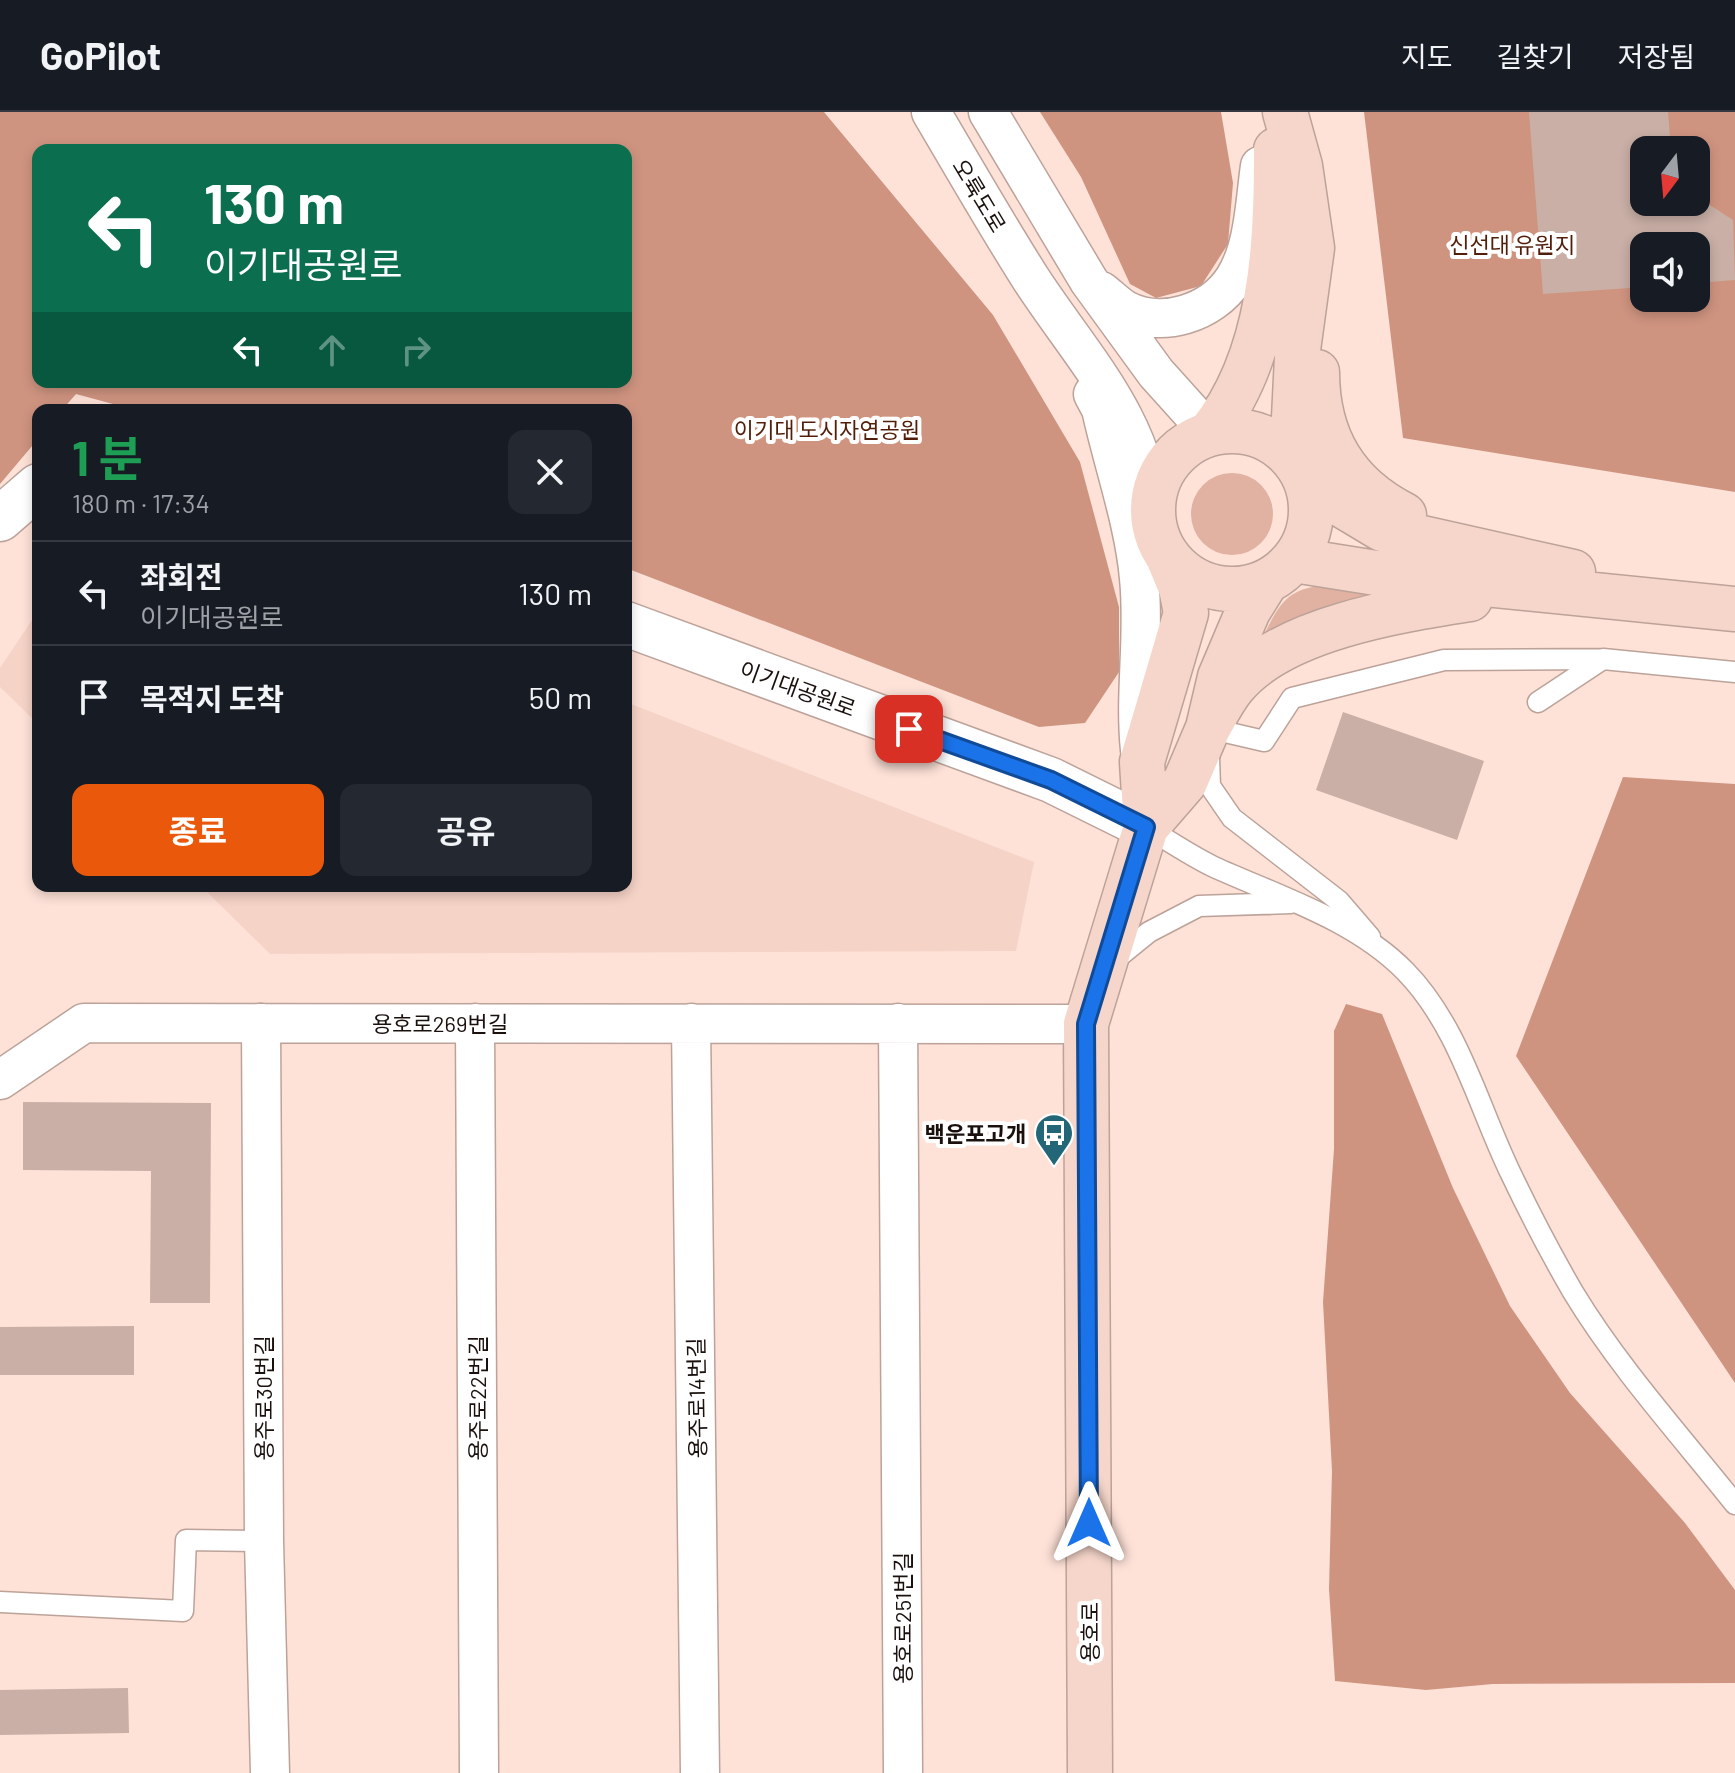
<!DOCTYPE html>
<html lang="ko">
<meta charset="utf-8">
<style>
:root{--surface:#171b24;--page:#242831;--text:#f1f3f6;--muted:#9ea1a6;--line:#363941;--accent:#ea580c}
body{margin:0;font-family:Barlow,"Noto Sans KR",sans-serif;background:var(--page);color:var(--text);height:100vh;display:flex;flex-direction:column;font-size:30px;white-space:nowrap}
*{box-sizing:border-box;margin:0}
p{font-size:26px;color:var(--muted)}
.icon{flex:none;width:44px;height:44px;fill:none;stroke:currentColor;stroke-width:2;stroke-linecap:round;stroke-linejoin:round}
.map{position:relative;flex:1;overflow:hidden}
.sheet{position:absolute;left:32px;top:292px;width:600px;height:488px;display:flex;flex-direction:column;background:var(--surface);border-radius:16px;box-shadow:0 4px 12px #0003}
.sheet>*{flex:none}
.banner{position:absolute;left:32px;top:32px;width:600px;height:244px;border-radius:16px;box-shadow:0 4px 12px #0003;background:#0b6e4f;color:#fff;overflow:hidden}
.needle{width:52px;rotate:196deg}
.tools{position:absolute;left:1630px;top:24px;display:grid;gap:16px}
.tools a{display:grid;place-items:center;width:80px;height:80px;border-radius:16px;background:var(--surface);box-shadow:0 4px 12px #0003;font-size:40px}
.pin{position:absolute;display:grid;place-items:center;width:68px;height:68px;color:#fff;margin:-34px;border-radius:16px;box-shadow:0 4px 12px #0006}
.me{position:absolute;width:88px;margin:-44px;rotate:0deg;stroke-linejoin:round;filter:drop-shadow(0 0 6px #0008)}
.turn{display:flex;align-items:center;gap:28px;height:168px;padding:0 40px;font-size:36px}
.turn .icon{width:104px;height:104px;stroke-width:2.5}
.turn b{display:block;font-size:56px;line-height:68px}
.lanes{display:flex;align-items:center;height:76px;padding:0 40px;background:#0003;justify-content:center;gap:40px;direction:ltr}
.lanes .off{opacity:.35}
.round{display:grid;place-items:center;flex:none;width:84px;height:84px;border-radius:16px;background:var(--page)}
.overview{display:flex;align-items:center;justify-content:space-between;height:136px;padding:0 40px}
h1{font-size:48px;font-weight:700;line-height:60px;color:#1e9e55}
.cta{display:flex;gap:16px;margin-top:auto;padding:16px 40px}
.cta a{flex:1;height:92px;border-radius:16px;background:var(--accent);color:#fff;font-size:32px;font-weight:700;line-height:92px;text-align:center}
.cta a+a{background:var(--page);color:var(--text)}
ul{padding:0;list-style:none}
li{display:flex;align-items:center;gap:24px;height:104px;padding:0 40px;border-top:2px solid var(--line)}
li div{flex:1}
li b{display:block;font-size:30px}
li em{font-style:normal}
header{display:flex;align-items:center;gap:48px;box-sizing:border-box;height:112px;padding:0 40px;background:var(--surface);border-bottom:2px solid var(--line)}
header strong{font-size:38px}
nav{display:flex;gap:44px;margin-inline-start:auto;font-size:28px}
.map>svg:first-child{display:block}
.built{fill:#f6d3c7}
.green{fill:#e1b2a2}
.forest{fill:#cf9480;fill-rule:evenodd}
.building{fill:#c9afa6}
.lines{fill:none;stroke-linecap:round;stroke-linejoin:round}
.service-casing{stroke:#bca299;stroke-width:23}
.minor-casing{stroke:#bca299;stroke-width:41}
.tertiary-casing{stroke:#bca299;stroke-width:47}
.secondary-casing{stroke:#bca299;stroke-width:47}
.service{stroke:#fff;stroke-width:20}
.minor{stroke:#fff;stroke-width:38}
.tertiary{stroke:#fff;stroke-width:44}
.secondary{stroke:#f6d6ca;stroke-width:44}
.route-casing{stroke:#114b97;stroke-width:20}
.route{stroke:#1a73e8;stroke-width:14}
.labels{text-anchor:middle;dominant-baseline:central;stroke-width:8;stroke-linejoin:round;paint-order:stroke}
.street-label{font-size:22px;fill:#1a110e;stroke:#fff}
.park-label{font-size:22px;fill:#531e09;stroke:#fff}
.poi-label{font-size:22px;font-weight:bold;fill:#1a110e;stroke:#fff;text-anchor:end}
</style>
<header>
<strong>GoPilot</strong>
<nav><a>지도</a><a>길찾기</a><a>저장됨</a></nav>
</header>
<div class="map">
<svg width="1735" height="1661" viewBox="0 0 1735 1661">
<rect width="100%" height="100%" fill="#fee2d8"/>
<path class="built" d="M38,499V612L0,575V556Z
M626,590L1034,750L1016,839L270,842L201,774H626Z"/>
<path class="green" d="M1191 402a41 41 0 1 1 82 0a41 41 0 1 1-82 0Z
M1333,472L1365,483L1368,495L1263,525C1282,486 1289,476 1333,472Z"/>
<path class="forest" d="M0,0H824L993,203L1080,350L1119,495V560L1085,611L1039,615L626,456V298H135L76,282L62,298H38V327L0,372ZM626,38V270H38V38Z
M1040,0H1221L1233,71L1228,132L1201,174L1156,186L1130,172L1081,65Z
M1364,0H1735V380L1403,326ZM1644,38H1696V90H1644ZM1644,134H1696V186H1644Z
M1623,665L1735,672V1271L1516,944Z
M1346,892L1382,902L1453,1076L1510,1194L1570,1281L1685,1411L1735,1478V1571L1493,1572L1426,1578L1335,1569L1329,1477L1332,1359L1323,1190L1334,1037V919Z"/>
<path class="building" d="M1529,0H1668L1671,38H1644V90H1696V84L1733,108L1735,168L1696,171V134H1644V175L1543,182Z
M1343,600L1484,649L1457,728L1316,678Z
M23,990L211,991L210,1191H150L151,1059L23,1058Z
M134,1214V1263H0V1215Z
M128,1576L129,1621L0,1623V1578Z"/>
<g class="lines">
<defs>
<path id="service" d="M1538,590L1603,547L1735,560
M1146,715C1169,729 1191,744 1214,755C1278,784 1355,808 1405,859C1459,914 1478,994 1511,1062C1530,1102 1551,1142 1573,1180C1619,1256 1680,1323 1735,1392
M1370,825L1339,789L1232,706L1210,674L1208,616L1264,629L1292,586L1444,548L1603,547
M1112,850L1149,820L1199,794L1291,791
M0,1490L183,1499L186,1428L264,1429"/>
<path id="minor" d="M931,0C964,56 996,112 1031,167C1081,244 1148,311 1152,407
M988,0L1089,169L1156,261L1210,321
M1101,179C1109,185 1117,193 1125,198C1162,217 1212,201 1234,167C1254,136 1255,89 1260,54
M1093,282L1101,297C1113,352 1134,410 1139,466C1145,524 1134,580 1140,638
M261,911L264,1429L270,1661
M475,911L479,1661
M691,911L700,1661
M898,911L903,1661
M0,968L84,911L1086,912"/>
<path id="tertiary" d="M0,407L38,374
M626,512L1051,668L1146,715"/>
<path id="secondary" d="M1285,0L1300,54L1312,136L1297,245L1293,326L1299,354
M1317,260C1317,325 1345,373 1404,403
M1153 398a79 79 0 1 1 158 0a79 79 0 1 1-158 0Z
M1210,321C1272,244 1276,134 1276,38
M1307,372L1382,417L1573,460
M1294,448L1376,461L1735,497
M1208,616C1216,602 1224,586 1234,574C1282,516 1400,498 1470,487
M1146,715L1185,670L1208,616L1220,565L1248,499L1266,470
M1090,1661L1086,912L1146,715L1142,650L1186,501L1181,476L1168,445"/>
</defs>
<use href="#service" class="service-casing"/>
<use href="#minor" class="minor-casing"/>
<use href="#tertiary" class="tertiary-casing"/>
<use href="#secondary" class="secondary-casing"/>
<use href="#service" class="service"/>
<use href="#minor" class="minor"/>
<use href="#tertiary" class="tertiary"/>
<use href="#secondary" class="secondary"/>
</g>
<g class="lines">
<defs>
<path id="route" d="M909,617L1051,668L1146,715L1086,912L1089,1411"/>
</defs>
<use href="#route" class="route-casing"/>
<use href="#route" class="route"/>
</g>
<defs>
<symbol id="bus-pin" viewBox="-11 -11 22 30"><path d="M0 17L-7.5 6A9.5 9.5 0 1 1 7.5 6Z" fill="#226678" stroke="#fff"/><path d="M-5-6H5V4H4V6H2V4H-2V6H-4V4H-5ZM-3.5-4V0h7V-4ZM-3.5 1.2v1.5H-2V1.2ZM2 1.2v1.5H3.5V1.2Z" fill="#fff"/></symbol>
</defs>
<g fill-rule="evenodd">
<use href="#bus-pin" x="1032" y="999" width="44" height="60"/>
</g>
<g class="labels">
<g class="street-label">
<text transform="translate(980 83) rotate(59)">오륙도로</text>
<text transform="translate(798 576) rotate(20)">이기대공원로</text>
<text x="440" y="911">용호로269번길</text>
<text transform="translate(263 1286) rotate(-90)">용주로30번길</text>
<text transform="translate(477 1286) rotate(-90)">용주로22번길</text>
<text transform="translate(696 1286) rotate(-91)">용주로14번길</text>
<text transform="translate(902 1506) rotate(-90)">용호로251번길</text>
<text transform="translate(1089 1520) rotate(-90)">용호로</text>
</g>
<g class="park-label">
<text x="1512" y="132">신선대 유원지</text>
<text x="827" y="317">이기대 도시자연공원</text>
</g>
<g class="poi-label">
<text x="1026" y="1021">백운포고개</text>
</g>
</g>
</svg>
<div class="tools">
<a><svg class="needle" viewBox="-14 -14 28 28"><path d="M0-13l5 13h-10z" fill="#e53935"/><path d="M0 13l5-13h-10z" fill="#9ea1a6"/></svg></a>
<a><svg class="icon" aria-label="sound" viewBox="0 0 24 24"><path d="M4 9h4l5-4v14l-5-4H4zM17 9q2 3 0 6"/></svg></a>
</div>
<div class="pin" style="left:909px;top:617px;background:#d93025"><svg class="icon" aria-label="arrive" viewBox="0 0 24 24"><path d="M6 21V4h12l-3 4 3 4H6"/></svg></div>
<svg class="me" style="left:1089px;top:1411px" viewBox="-20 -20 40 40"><path d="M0-17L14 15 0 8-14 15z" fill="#1a73e8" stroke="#fff" stroke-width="4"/></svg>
<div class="banner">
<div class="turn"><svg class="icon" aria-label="left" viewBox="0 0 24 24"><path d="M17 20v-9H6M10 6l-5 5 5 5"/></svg><div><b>130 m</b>이기대공원로</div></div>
<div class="lanes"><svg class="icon" aria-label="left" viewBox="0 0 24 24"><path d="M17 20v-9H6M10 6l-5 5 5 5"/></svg><svg class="icon off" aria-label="ahead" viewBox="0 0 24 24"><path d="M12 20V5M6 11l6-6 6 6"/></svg><svg class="icon off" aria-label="right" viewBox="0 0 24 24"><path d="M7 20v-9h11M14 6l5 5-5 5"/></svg></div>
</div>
<section class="sheet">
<div class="overview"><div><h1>1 분</h1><p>180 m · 17:34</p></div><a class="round"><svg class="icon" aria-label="close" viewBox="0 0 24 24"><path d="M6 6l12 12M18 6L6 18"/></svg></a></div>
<ul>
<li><svg class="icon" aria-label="left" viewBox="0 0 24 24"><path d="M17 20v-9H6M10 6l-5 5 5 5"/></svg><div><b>좌회전</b><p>이기대공원로</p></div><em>130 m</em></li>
<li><svg class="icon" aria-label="arrive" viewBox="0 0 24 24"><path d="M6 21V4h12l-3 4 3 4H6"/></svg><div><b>목적지 도착</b></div><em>50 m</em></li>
</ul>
<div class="cta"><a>종료</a><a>공유</a></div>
</section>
</div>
